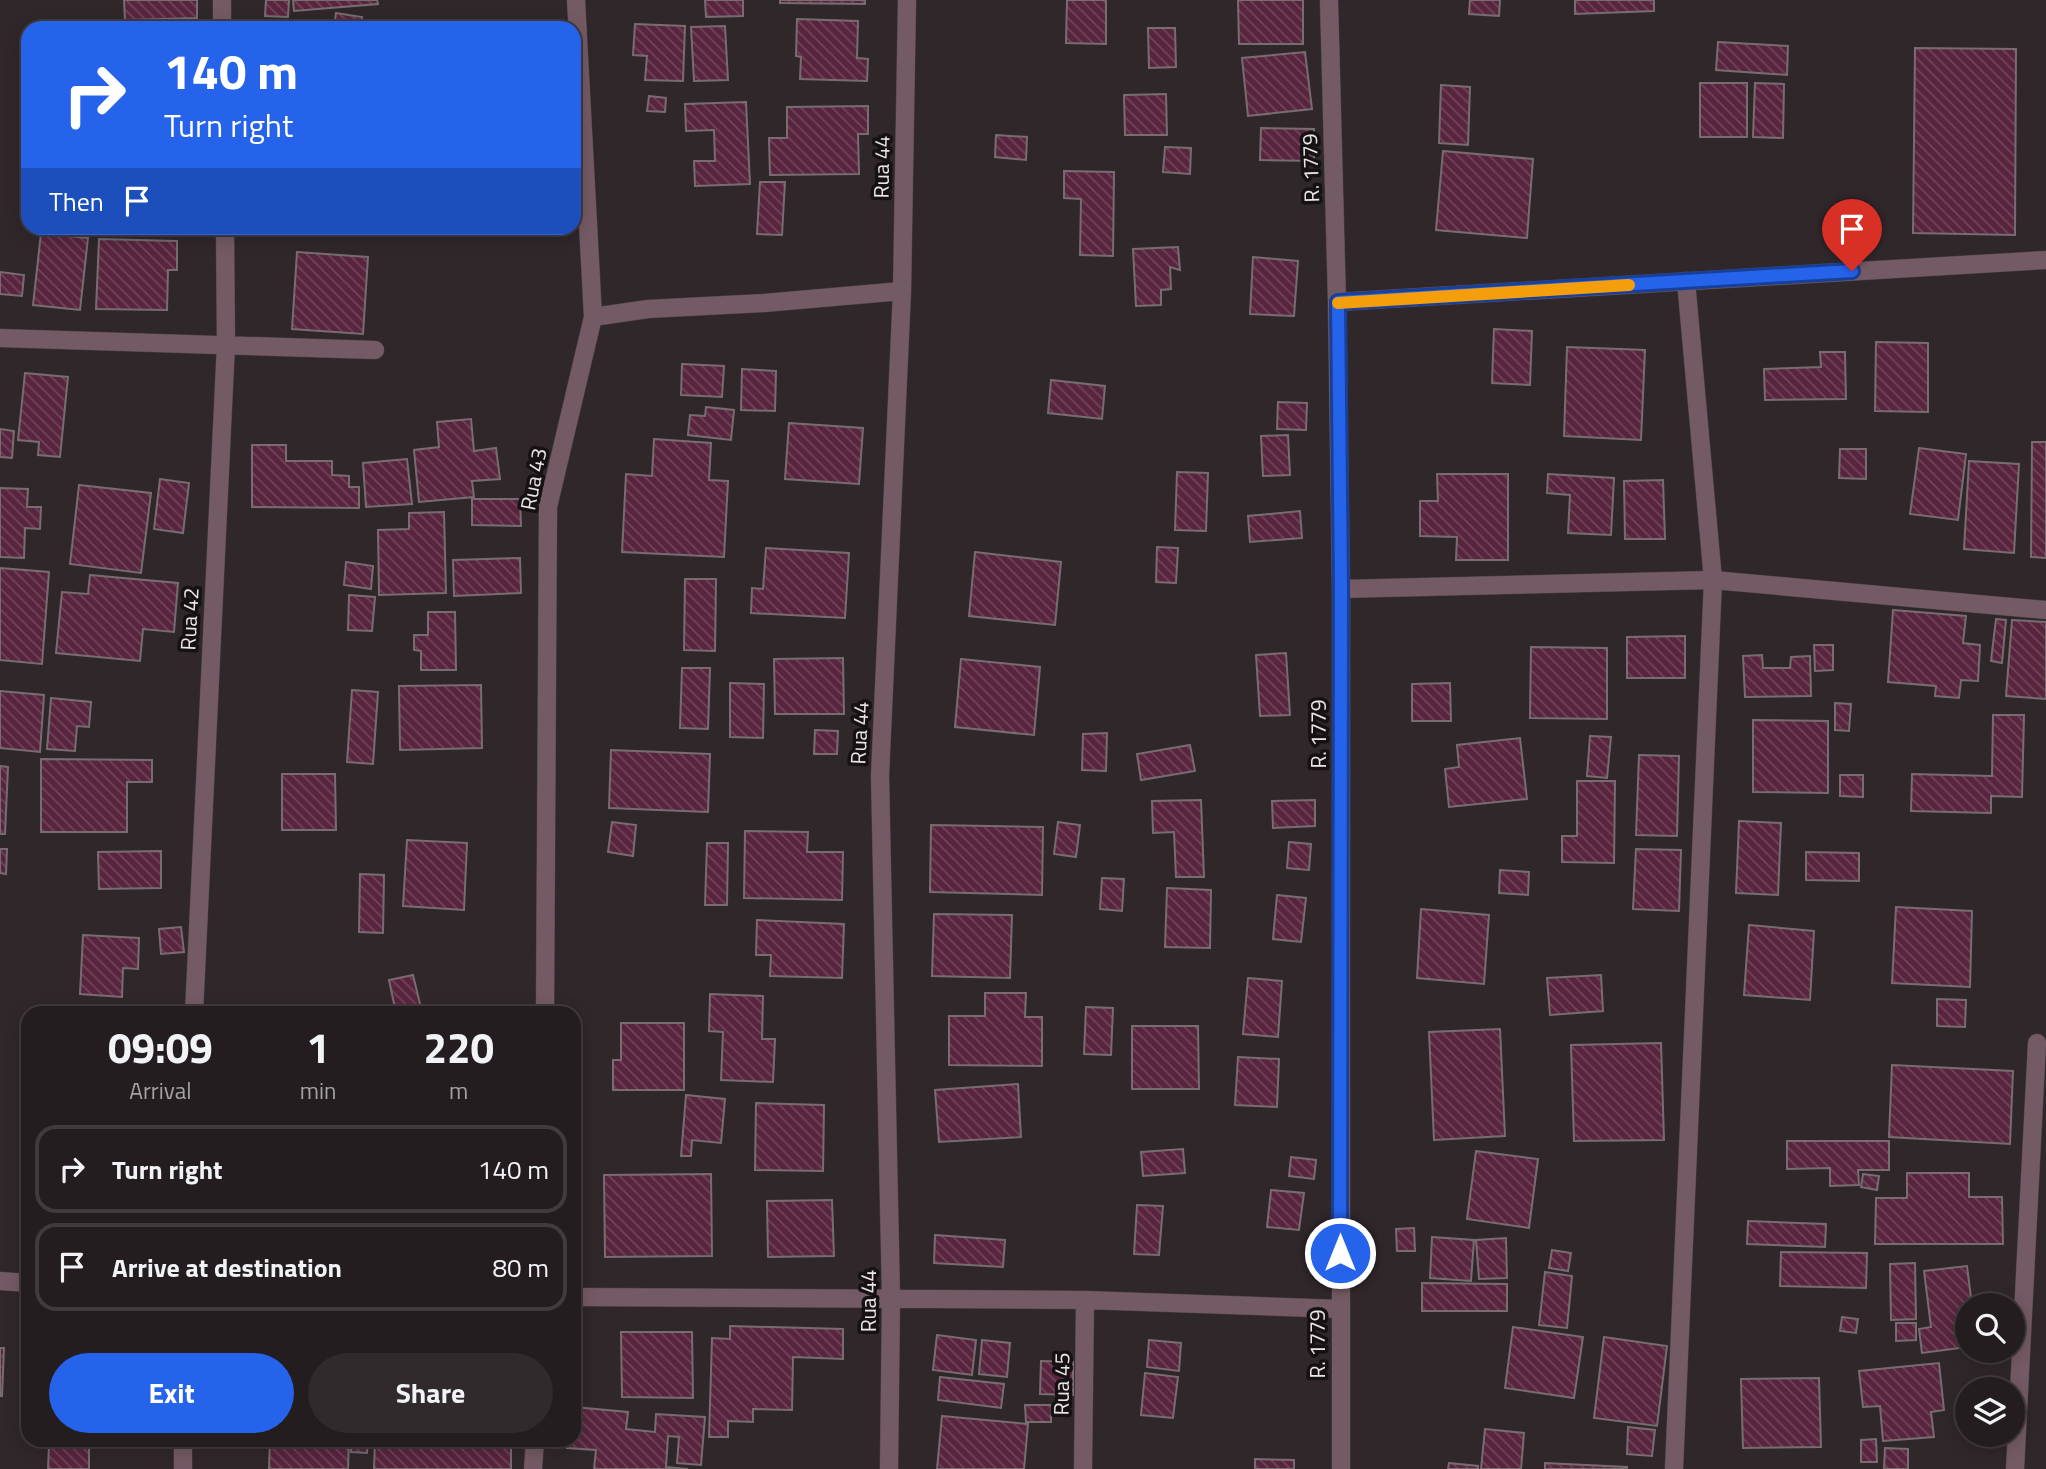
<!DOCTYPE html>
<style>
:root{--surface:#241d20;--page:#302a2d;--text:#f1f3f6;--muted:#a3a2a5;--line:#413b3e;--accent:#2563eb}
body{margin:0;font-family:"Titillium Web",sans-serif;background:var(--page);color:var(--text);height:100vh;display:flex;flex-direction:column;font-size:26px;white-space:nowrap}
*{box-sizing:border-box;margin:0}
p{font-size:23px;color:var(--muted)}
.icon{flex:none;width:38px;height:38px;fill:none;stroke:currentColor;stroke-width:2;stroke-linecap:round;stroke-linejoin:round}
.map{position:relative;flex:1;overflow:hidden}
.drawer{position:absolute;left:21px;top:1006px;width:560px;height:441px;display:flex;flex-direction:column;background:var(--surface);border-radius:21px;box-shadow:0 4px 18px #0003,0 0 0 2px var(--line)}
.drawer>*{flex:none}
.guide{position:absolute;left:21px;top:21px;width:560px;height:214px;border-radius:21px;box-shadow:0 4px 18px #0003,0 0 0 2px var(--line);background:#2563eb;color:#fff;overflow:hidden}
.fabs{position:absolute;left:1955px;top:1293px;display:grid;gap:14px}
.fabs a{display:grid;place-items:center;width:70px;height:70px;border-radius:50%;background:var(--surface);box-shadow:0 4px 18px #0003,0 0 0 2px var(--line);font-size:35px}
.pin{position:absolute;display:grid;place-items:center;width:60px;height:60px;color:#fff;margin:-72px -30px;border-radius:50% 50% 50% 0;rotate:-45deg;box-shadow:0 0 7px #0007}
.pin .icon{rotate:45deg}
.me{position:absolute;width:77px;margin:-38px;rotate:0deg;stroke-linejoin:round;filter:drop-shadow(0 0 5px #0008)}
.turn{display:flex;align-items:center;gap:24px;height:147px;padding:0 28px;font-size:32px}
.turn .icon{width:91px;height:91px;stroke-width:2.5}
.turn b{display:block;font-size:49px;line-height:60px}
.then{display:flex;align-items:center;height:66px;padding:0 28px;background:#0003;gap:14px;font-size:26px}
.eta{display:flex;justify-content:space-evenly;align-items:center;height:119px;text-align:center}
.eta b{font-size:42px;font-weight:700;line-height:49px}
.primary-button{display:flex;gap:14px;margin-top:auto;padding:14px 28px}
.primary-button a{flex:1;height:80px;border-radius:42px;background:var(--accent);color:#fff;font-size:28px;font-weight:700;line-height:80px;text-align:center}
.primary-button a+a{background:var(--page);color:var(--text)}
ul{padding:0;list-style:none}
li{display:flex;align-items:center;gap:21px;height:88px;margin:0 14px 10px;padding:0 14px;border:4px solid var(--line);border-radius:21px}
li div{flex:1}
li b{display:block;font-size:26px}
li em{font-style:normal}
.map>svg:first-child{display:block}
.building{fill:url(#building-back-hatch);stroke:#776d71;stroke-width:2}
.lines{fill:none;stroke-linecap:round;stroke-linejoin:round}
.street-casing{stroke:#4a4245;stroke-width:19}
.street{stroke:#745a64;stroke-width:18}
.route-casing{stroke:#184099;stroke-width:18}
.route{stroke:#2563eb;stroke-width:12}
.slow{stroke:#f59e0b;stroke-width:12}
.labels{text-anchor:middle;dominant-baseline:central;stroke-width:7;stroke-linejoin:round;paint-order:stroke}
.street-label{font-size:21px;fill:#ebe5e7;stroke:#161213}
</style>
<div class="map">
<svg width="2046" height="1469" viewBox="0 0 2046 1469">
<defs>
<pattern id="building-back-hatch" width="6" height="6" patternUnits="userSpaceOnUse" patternTransform="scale(1.75)"><rect width="6" height="6" fill="#59253e"/><path d="M-1 5l2 2M0 0l6 6M5-1l2 2" fill="none" stroke="#71445a"/></pattern>
</defs>
<rect width="100%" height="100%" fill="#30272b"/>
<path class="building" d="M124,0H197V18L125,20Z
M266,0H289L288,17L265,16Z
M293,0H377L378,4L294,11Z
M705,0H743V16L706,17Z
M780,0H865V4L780,3Z
M1067,0H1106V44L1066,43Z
M1238,0H1303V44H1239Z
M1470,0H1500L1499,16L1469,14Z
M1575,0H1654V11L1575,14Z
M336,13L362,17L361,28H334Z
M797,19L858,21L857,58L868,59L867,81L800,79L801,57L796,56Z
M459,20H480V28H459Z
M635,24L685,26L683,81L645,80L647,56L633,55Z
M725,26L728,80L694,81L691,27Z
M1148,28H1175L1176,67L1149,68Z
M1718,42L1788,46L1787,75L1716,70Z
M1915,48L2016,49L2015,235L1913,233Z
M1305,52L1312,109L1248,116L1242,58Z
M1700,83H1747V137H1700Z
M1755,83L1784,84L1783,138L1753,137Z
M1441,85L1470,87L1468,145L1439,143Z
M1166,94L1167,135H1125L1124,95Z
M649,96L666,98L665,112L647,111Z
M746,102L750,184L695,186L694,161H715L714,130L686,131L685,104Z
M868,106V134H858L859,174L770,175L769,138H787V107Z
M1261,128L1314,129V161L1260,160Z
M996,135L1027,137L1026,160L995,157Z
M1165,147L1191,148L1190,174L1163,172Z
M1443,151L1533,159L1527,238L1436,230Z
M1064,171L1114,172L1113,256L1080,255L1081,199L1064,198Z
M760,182H785L782,235L757,234Z
M41,233L88,238L80,310L33,305Z
M99,239L177,241V270H168L167,310L96,309Z
M1178,247L1180,270L1170,267L1171,289L1161,290V305L1136,306L1133,249Z
M297,252L368,257L363,334L292,329Z
M1253,257L1298,261L1294,316L1250,314Z
M0,272L24,275L22,296L0,294Z
M1494,329L1532,331L1530,385L1492,383Z
M1876,342L1928,343V412L1875,411Z
M1567,347L1645,350L1641,440L1564,436Z
M1820,352H1845L1846,399L1765,400L1764,369L1821,367Z
M682,364L724,366L722,397L681,395Z
M742,369L776,371L775,411L741,410Z
M25,373L68,377L60,457L38,455L39,442L18,440Z
M1051,380L1105,386L1102,419L1048,413Z
M1278,402L1307,403L1306,430L1277,429Z
M706,407L734,410L731,440L688,435L690,415L705,416Z
M471,419L474,451L496,448L500,479L472,481L474,497L419,502L414,450L439,447L437,422Z
M789,423L863,428L859,484L785,479Z
M0,429L14,431L12,458L0,457Z
M1288,435L1290,475L1263,476L1261,436Z
M654,439L711,443L709,480L728,481L724,557L622,552L626,474L652,476Z
M2032,442H2046V558L2031,557Z
M252,445H286V461H332V475L349,476V487H359V508L252,507Z
M1919,448L1966,454L1958,520L1910,514Z
M1840,449H1866V479L1839,478Z
M407,459L412,504L366,507L363,463Z
M1969,461L2019,464L2014,553L1964,549Z
M1177,472L1208,473L1206,531L1175,530Z
M1437,474H1508V560H1456L1457,537L1420,536V501H1438Z
M1548,474L1614,478L1611,535L1568,533L1570,495L1547,493Z
M160,479L189,483L183,533L154,529Z
M1663,480L1665,539H1625L1624,481Z
M79,485L151,493L141,573L70,564Z
M0,488L28,489L27,507H41L40,529L25,528L24,558L0,557Z
M472,499H520L521,526L472,525Z
M1300,511L1302,538L1250,542L1248,516Z
M444,512L446,593L379,595L378,530L409,529V513Z
M1157,547L1178,548L1176,583L1156,582Z
M766,548L849,553L845,618L751,613L752,588L763,589Z
M975,552L1061,562L1055,625L969,616Z
M520,558L521,593L454,596L453,560Z
M346,562L373,566L371,589L344,585Z
M0,568L49,572L42,664L0,660Z
M90,575L178,583L174,632L143,629L140,661L56,653L62,592L88,594Z
M685,579H716L715,651L684,650Z
M349,595L375,597L372,631L348,630Z
M1893,610L1966,616L1963,643L1980,645L1978,681L1961,680L1959,698L1935,696L1936,686L1888,682Z
M428,612H455L456,670H421V651L414,650V635H428Z
M1996,619L2006,620L2002,663L1991,661Z
M2012,620L2046,622V699L2006,696Z
M1685,636V678H1627V637Z
M1814,645H1833V670L1815,671Z
M1531,647L1607,648V719L1530,718Z
M1286,653L1290,715L1260,716L1256,655Z
M1762,655L1763,668H1790L1791,657L1810,656L1811,696L1745,697L1743,656Z
M843,658L844,714H775L774,659Z
M961,659L1040,667L1034,735L955,727Z
M682,668H710L708,729L680,728Z
M730,683L764,684L763,738L730,737Z
M1450,683L1451,721H1412V684Z
M481,685L482,748L400,750L399,686Z
M352,690L378,692L373,764L347,762Z
M0,691L44,695L40,752L0,748Z
M51,698L91,702L89,727L77,726L75,751L47,749Z
M1835,703L1851,704L1849,731L1835,730Z
M1993,715H2024L2022,797L1991,796V813L1911,811L1912,774L1992,776Z
M1753,720L1828,721V793L1753,792Z
M815,730L838,731L837,754H814Z
M1107,733L1106,771L1082,770L1083,734Z
M1590,736L1611,737L1607,778L1587,776Z
M1520,738L1527,799L1449,807L1445,769L1459,767L1457,745Z
M1190,745L1195,771L1141,780L1137,754Z
M611,750L710,754L708,812L609,808Z
M1639,755L1679,756L1677,836L1636,835Z
M41,759L152,760V782H127V832H41Z
M0,766L8,767L5,834H0Z
M282,774H335L336,830H282Z
M1840,775H1863V797L1840,796Z
M1577,781H1615L1614,863L1562,862V836H1577Z
M1201,800L1204,877H1176L1174,832L1153,833L1152,801Z
M1315,800V826L1273,828L1272,801Z
M1739,821L1781,823L1778,895L1736,893Z
M612,822L636,825L633,856L608,852Z
M1058,822L1080,825L1076,857L1054,854Z
M931,825L1043,827L1042,895L930,892Z
M745,831L808,832L807,852H843L842,900L744,898Z
M407,840L467,843L464,910L403,906Z
M1289,842L1311,844L1309,870L1287,868Z
M707,843H728L727,905H705Z
M0,849H7L6,874L0,873Z
M1636,849L1681,850L1679,911L1633,909Z
M161,851V888L99,889L98,852Z
M1806,852L1859,853V881L1806,880Z
M1500,870L1529,872L1528,895L1499,893Z
M360,874L384,875L383,933L359,932Z
M1102,878L1124,879L1122,911L1100,909Z
M1167,888L1211,890L1210,948L1165,947Z
M1277,895L1306,898L1301,942L1273,939Z
M1896,907L1972,911L1970,987L1892,983Z
M1421,909L1489,915L1484,984L1417,978Z
M934,914L1012,915L1010,978L932,976Z
M757,920L844,924L842,978L770,976L771,955H756Z
M1749,925L1814,931L1810,1000L1744,995Z
M181,927L184,952L161,954L159,929Z
M83,935L139,938L138,969L123,968L122,997L80,994Z
M413,975L421,1008L396,1013L389,980Z
M1601,975L1603,1011L1550,1015L1547,978Z
M1248,978L1282,981L1278,1037L1243,1034Z
M985,993H1026L1025,1017H1042V1066L949,1065V1016H985Z
M710,994L763,996L762,1039H775L773,1082L721,1080L723,1032L709,1031Z
M1937,999L1966,1000L1965,1027L1937,1026Z
M1086,1007L1113,1008L1111,1055L1084,1054Z
M621,1023H684V1090H613V1060H621Z
M1132,1026H1198L1199,1089H1132Z
M1500,1029L1505,1136L1434,1140L1429,1032Z
M1661,1043L1664,1140L1574,1141L1571,1045Z
M1238,1057L1279,1059L1277,1107L1235,1105Z
M1892,1065L2013,1071L2010,1144L1889,1137Z
M1018,1084L1021,1137L939,1142L935,1090Z
M686,1095L725,1099L721,1143L692,1140L691,1156H681Z
M756,1103L824,1105L823,1171L755,1170Z
M1787,1141H1889V1170H1858L1859,1185L1830,1186V1168L1787,1169Z
M1183,1149L1185,1173L1143,1176L1141,1152Z
M1476,1151L1538,1159L1529,1228L1467,1219Z
M1291,1157L1316,1160L1314,1179L1289,1176Z
M1907,1173H1969V1197H2002L2003,1244H1875L1876,1198H1907Z
M711,1174L712,1256L605,1257L604,1175Z
M1863,1174L1879,1176L1877,1190L1861,1187Z
M1271,1190L1304,1193L1299,1230L1267,1227Z
M832,1200L834,1256L768,1257L767,1201Z
M1137,1205L1163,1206L1159,1255L1134,1254Z
M1748,1221L1826,1224L1825,1247L1747,1244Z
M1414,1228L1415,1251H1397L1396,1229Z
M935,1235L1005,1240L1003,1267L934,1263Z
M1432,1237L1474,1240L1471,1281L1430,1278Z
M1506,1238L1507,1278L1479,1279L1476,1240Z
M1552,1250L1571,1253L1568,1271L1549,1268Z
M1781,1252L1867,1253L1866,1288L1780,1286Z
M1915,1263L1916,1319L1891,1320L1890,1264Z
M1967,1266L1972,1306H1967V1347L1922,1353L1919,1329L1931,1327L1924,1271Z
M1545,1272L1572,1276L1567,1328L1539,1325Z
M1422,1283L1507,1284V1311H1422Z
M1842,1317L1858,1319L1856,1333L1840,1331Z
M1896,1323H1916V1340L1896,1341Z
M730,1326L843,1329V1359L793,1357L792,1410L753,1409V1422L728,1421V1437H709L712,1338L730,1339Z
M1513,1327L1583,1337L1574,1398L1505,1388Z
M621,1332H692L693,1398L622,1397Z
M937,1335L976,1340L972,1375L933,1370Z
M1604,1337L1667,1346L1657,1426L1594,1418Z
M982,1340L1010,1343L1007,1377L979,1374Z
M1149,1340L1181,1343L1179,1371L1147,1367Z
M0,1348H4L2,1396H0Z
M1041,1361L1073,1362V1395L1040,1394Z
M1939,1363L1944,1410L1931,1412L1934,1437L1883,1441L1880,1406L1863,1407L1859,1371Z
M1145,1373L1178,1377L1173,1418L1141,1415Z
M940,1377L1004,1384L1001,1408L938,1400Z
M1819,1378L1821,1447L1743,1448L1741,1379Z
M1025,1405H1051V1422H1026Z
M574,1407L628,1412L626,1429L655,1432L656,1414L705,1417L701,1465L677,1463L679,1437L668,1436L666,1467L688,1469H594L596,1450L567,1448L568,1440H574Z
M942,1416L1028,1424L1024,1469H937Z
M1628,1427L1655,1430L1652,1456L1627,1454Z
M1485,1429L1524,1433L1521,1469H1481Z
M1876,1439L1877,1462H1861V1440Z
M270,1440H349L348,1469H269Z
M352,1440H368L367,1453L351,1452Z
M375,1440H511V1469H374Z
M49,1445L89,1447V1469H48Z
M1885,1448L1908,1449V1469H1884Z
M1255,1459L1294,1460V1469H1255Z
M1449,1463L1478,1466V1469H1448Z
M1545,1463L1627,1467V1469H1545Z"/>
<g class="lines">
<defs>
<path id="street" d="M222,0V28
M1329,0L1337,302L1341,589V1469
M1337,302L2046,260
M593,317L648,309L764,303L902,291
M0,338L375,350
M1341,589L1713,580L2046,610
M194,1013L226,344L225,228
M545,1013L548,507L593,317L576,0
M0,1281L28,1283
M574,1297L1085,1300L1340,1309
M183,1440V1469
M533,1469L535,1440
M889,1469L891,1298L880,776L902,291L907,0
M1083,1469L1085,1300
M1674,1469L1713,580L1686,281
M2015,1469L2037,1043"/>
</defs>
<use href="#street" class="street-casing"/>
<use href="#street" class="street"/>
</g>
<g class="lines">
<defs>
<path id="route" d="M1340,1253L1341,589L1338,302L1852,271"/>
</defs>
<use href="#route" class="route-casing"/>
<use href="#route" class="route"/>
<path class="slow" d="M1338,303L1629,285"/>
</g>
<g class="labels">
<g class="street-label">
<text transform="translate(881 167) rotate(-89)">Rua 44</text>
<text transform="translate(1310 168) rotate(-92)">R. 1779</text>
<text transform="translate(533 479) rotate(-79)">Rua 43</text>
<text transform="translate(189 619) rotate(-87)">Rua 42</text>
<text transform="translate(859 733) rotate(-87)">Rua 44</text>
<text transform="translate(1318 734) rotate(-90)">R. 1779</text>
<text transform="translate(868 1301) rotate(-90)">Rua 44</text>
<text transform="translate(1317 1344) rotate(-90)">R. 1779</text>
<text transform="translate(1061 1384) rotate(-89)">Rua 45</text>
</g>
</g>
</svg>
<div class="fabs">
<a><svg class="icon" aria-label="search" viewBox="0 0 24 24"><circle cx="10" cy="10" r="6"/><path d="M15 15l6 6"/></svg></a>
<a><svg class="icon" aria-label="layers" viewBox="0 0 24 24"><path d="M12 4l9 5-9 5-9-5zM3 14l9 5 9-5"/></svg></a>
</div>
<div class="pin" style="left:1852px;top:271px;background:#d93025"><svg class="icon" aria-label="arrive" viewBox="0 0 24 24"><path d="M6 21V4h12l-3 4 3 4H6"/></svg></div>
<svg class="me" style="left:1340px;top:1253px" viewBox="-20 -20 40 40"><circle r="17" fill="#2563eb" stroke="#fff" stroke-width="3"/><path d="M0-11L8 9 0 5-8 9z" fill="#fff"/></svg>
<div class="guide">
<div class="turn"><svg class="icon" aria-label="right" viewBox="0 0 24 24"><path d="M7 20v-9h11M14 6l5 5-5 5"/></svg><div><b>140 m</b>Turn right</div></div>
<div class="then">Then<svg class="icon" aria-label="arrive" viewBox="0 0 24 24"><path d="M6 21V4h12l-3 4 3 4H6"/></svg></div>
</div>
<section class="drawer">
<div class="eta">
<div><b>09:09</b><p>Arrival</p></div>
<div><b>1</b><p>min</p></div>
<div><b>220</b><p>m</p></div>
</div>
<ul>
<li><svg class="icon" aria-label="right" viewBox="0 0 24 24"><path d="M7 20v-9h11M14 6l5 5-5 5"/></svg><div><b>Turn right</b></div><em>140 m</em></li>
<li><svg class="icon" aria-label="arrive" viewBox="0 0 24 24"><path d="M6 21V4h12l-3 4 3 4H6"/></svg><div><b>Arrive at destination</b></div><em>80 m</em></li>
</ul>
<div class="primary-button"><a>Exit</a><a>Share</a></div>
</section>
</div>
